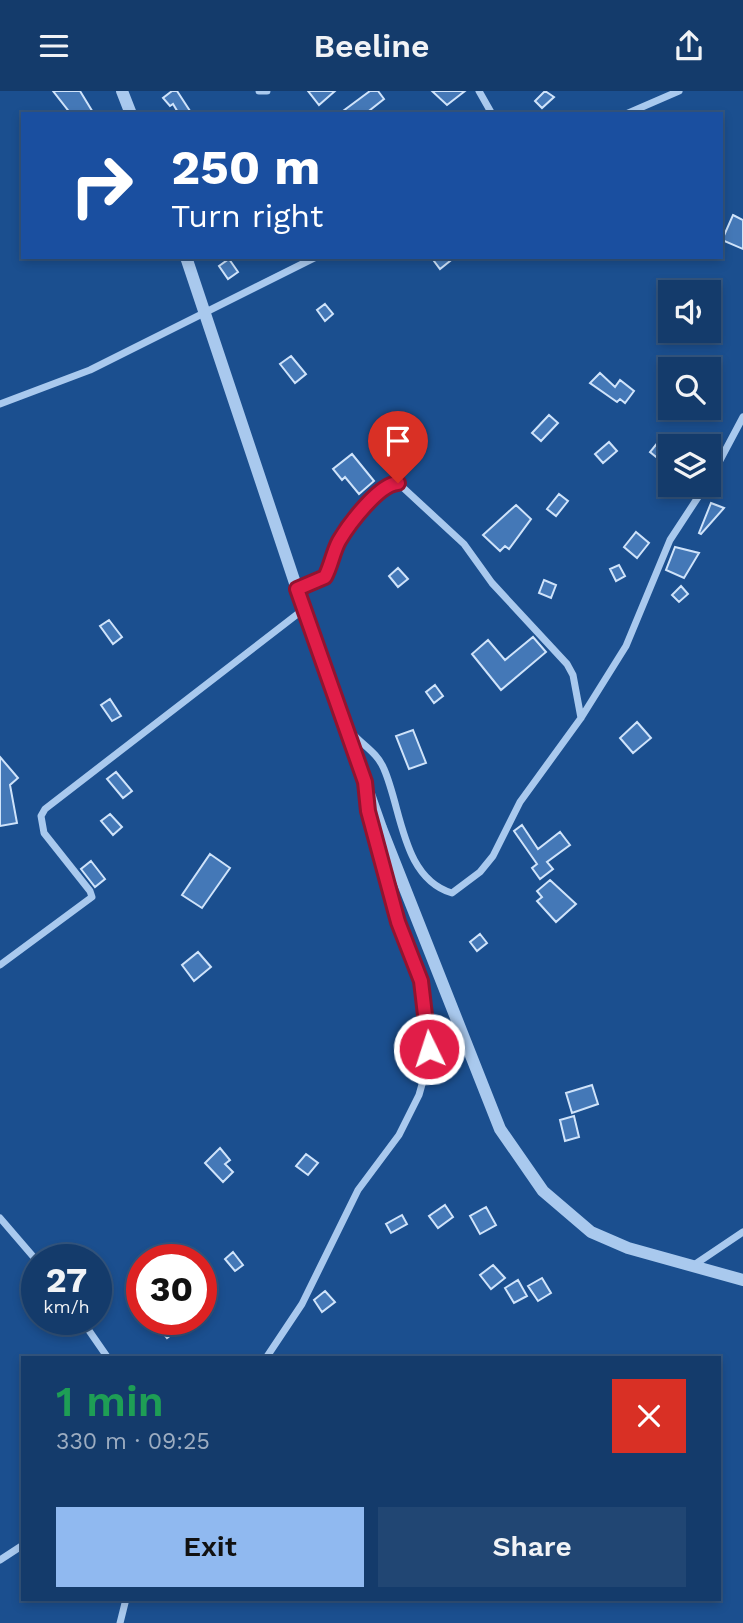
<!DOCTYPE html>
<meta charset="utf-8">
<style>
:root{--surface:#143b6b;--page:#214673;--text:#f1f3f6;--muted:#9dadc1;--line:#33557e;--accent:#90b9f0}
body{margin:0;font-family:"Work Sans",sans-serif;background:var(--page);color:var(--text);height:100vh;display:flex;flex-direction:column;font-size:26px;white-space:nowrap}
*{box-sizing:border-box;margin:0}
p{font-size:23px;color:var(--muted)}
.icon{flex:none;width:38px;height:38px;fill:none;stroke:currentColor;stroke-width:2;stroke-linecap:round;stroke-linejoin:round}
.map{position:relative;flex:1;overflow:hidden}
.side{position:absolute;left:21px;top:1265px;width:700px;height:245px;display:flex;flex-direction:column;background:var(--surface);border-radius:0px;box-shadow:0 4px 10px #0003,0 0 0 2px var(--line)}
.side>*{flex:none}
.guide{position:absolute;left:21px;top:21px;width:702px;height:147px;border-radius:0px;box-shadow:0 4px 10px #0003,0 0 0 2px var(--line);background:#1a4fa0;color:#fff;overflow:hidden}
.controls{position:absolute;left:658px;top:189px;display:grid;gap:14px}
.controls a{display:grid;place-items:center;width:63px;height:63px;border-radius:0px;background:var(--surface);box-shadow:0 4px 10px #0003,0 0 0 2px var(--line);font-size:35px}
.speed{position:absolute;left:21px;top:1153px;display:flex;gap:14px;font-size:35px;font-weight:700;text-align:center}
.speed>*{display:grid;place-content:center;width:91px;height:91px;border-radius:50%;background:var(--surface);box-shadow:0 4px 10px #0003,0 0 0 2px var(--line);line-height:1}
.speed small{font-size:18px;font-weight:400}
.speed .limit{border:10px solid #d22;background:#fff;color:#111}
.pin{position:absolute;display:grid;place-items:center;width:60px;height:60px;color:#fff;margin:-72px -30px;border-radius:50% 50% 50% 0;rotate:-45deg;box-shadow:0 0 7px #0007}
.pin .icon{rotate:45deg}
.me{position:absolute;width:77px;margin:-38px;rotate:356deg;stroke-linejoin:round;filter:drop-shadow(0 0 5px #0008)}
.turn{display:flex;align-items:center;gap:24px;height:147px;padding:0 35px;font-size:32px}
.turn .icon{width:91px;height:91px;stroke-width:2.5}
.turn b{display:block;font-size:49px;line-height:60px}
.round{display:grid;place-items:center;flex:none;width:74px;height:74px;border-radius:0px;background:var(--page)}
.summary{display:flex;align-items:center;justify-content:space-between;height:119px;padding:0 35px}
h1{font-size:42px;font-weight:600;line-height:52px;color:#1e9e55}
.button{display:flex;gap:14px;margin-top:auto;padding:14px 35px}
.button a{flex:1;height:80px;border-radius:0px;background:var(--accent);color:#111;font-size:28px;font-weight:600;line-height:80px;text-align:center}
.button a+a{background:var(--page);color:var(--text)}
header{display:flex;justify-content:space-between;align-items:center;height:91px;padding:0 35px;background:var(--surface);font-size:32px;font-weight:600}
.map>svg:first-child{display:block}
.building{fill:#4478b7;stroke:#cfe3fa;stroke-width:2}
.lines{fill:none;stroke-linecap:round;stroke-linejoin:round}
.minor{stroke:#a9c9ee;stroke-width:7}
.tertiary{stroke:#a9c9ee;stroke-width:12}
.route-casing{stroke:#92132f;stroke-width:18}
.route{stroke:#e11d48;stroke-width:12}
</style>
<header><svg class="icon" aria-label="menu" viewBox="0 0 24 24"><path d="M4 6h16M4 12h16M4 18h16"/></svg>Beeline<svg class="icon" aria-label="share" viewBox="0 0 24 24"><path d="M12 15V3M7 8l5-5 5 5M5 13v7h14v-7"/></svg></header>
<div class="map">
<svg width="743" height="1532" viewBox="0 0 743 1532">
<rect width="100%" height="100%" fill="#1b4f8f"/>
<path class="building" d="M53,0H80L94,23H71Z
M172,0H177L192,23H179L173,13L170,15L163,7Z
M308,0H335L319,14Z
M370,0H378L384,8L365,23H339Z
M432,0H465L447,14Z
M545,0L554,6L542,17L535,10Z
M733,124L743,129V158L722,149Z
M431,166H455L440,178Z
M229,168L238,181L228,188L219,175Z
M325,213L333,223L325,230L317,219Z
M291,265L306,283L295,292L280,273Z
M600,282L615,296L620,289L634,300L625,312L620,308L617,311L590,292Z
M549,324L558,332L541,350L532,342Z
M663,345L670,352V377L650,361Z
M609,351L617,360L603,372L595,363Z
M352,363L374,390L359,403L345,386L342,389L333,378Z
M559,403L568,410L556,425L547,418Z
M711,412L724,417L701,443L699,442Z
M516,414L531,428L509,458L505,455L500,460L483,444Z
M636,441L649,452L637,467L624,456Z
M675,456L699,462L684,487L666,479Z
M619,474L625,485L616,490L610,478Z
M398,477L408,488L398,496L389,485Z
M544,489L556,494L551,507L539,502Z
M681,495L688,503L679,511L672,504Z
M109,529L122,546L113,553L100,535Z
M533,546L546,561L501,599L472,563L488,549L505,569Z
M435,594L443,605L434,612L426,601Z
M110,608L121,625L112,630L101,614Z
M637,631L651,647L633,662L620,647Z
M413,639L426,672L409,678L396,645Z
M0,666L18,687L10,694L17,732L0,735Z
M116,681L132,700L123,707L107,688Z
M110,723L122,736L113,744L101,730Z
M522,734L538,758L560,741L570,754L547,771L553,778L540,788L532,777L537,773L514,740Z
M210,763L230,777L202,817L182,804Z
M91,770L105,788L95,796L81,778Z
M550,789L576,813L556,831L537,810L542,806L537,800Z
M480,843L487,852L477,860L470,851Z
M198,861L211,876L194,890L182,874Z
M592,994L598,1013L572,1022L566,1002Z
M574,1025L579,1046L565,1050L560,1029Z
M220,1057L230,1069L225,1073L233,1081L223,1091L205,1072Z
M306,1063L318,1072L308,1084L296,1075Z
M445,1114L453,1126L438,1137L429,1125Z
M486,1116L496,1134L480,1143L470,1125Z
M402,1124L407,1133L391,1142L386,1133Z
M233,1161L243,1174L235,1180L225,1168Z
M493,1174L505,1187L491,1198L480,1184Z
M542,1187L551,1202L538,1210L528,1195Z
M518,1189L527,1205L514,1212L505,1197Z
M325,1200L335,1211L322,1221L314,1209Z
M152,1228H175L181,1236L167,1247Z"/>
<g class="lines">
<path class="minor" d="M259,0H267
M479,0L492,23
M626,23L679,0
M0,313L90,279L316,166
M709,390L743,326
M297,498L325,487C332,475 333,461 339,450C349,433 379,392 398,392L464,453L492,492L567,573L573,584L581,627
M351,641C362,654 377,661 384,678C402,719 402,787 452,802L480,781L493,765L520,711L581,627L626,555L670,449L706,394
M0,874L92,806L90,800L44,742L41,725L45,718L304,518
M0,1127L37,1170
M694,1174L743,1141
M81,1228L108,1267
M266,1267L302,1213L358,1099L399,1044L419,1004L428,972L427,921L421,890L398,831L367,712
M0,1469L23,1454
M120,1532L126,1508"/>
<path class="tertiary" d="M122,0L131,23
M186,166L297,498L381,737L500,1038L543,1100L591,1141L628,1157L743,1189"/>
</g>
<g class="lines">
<defs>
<path id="route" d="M398,392C379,393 349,433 339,450C333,461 331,475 325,486L297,498L365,691L368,720L398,831L421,890L429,958"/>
</defs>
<use href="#route" class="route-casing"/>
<use href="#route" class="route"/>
</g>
</svg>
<div class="controls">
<a><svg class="icon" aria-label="sound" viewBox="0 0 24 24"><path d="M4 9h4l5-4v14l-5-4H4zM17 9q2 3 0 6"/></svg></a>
<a><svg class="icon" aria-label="search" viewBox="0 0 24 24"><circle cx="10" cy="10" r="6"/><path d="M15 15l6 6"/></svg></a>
<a><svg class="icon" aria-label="layers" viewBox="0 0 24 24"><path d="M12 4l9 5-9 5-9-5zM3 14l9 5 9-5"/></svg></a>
</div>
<div class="speed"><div>27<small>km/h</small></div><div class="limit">30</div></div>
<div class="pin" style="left:398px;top:392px;background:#d93025"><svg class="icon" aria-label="arrive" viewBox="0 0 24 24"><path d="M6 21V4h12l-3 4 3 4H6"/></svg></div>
<svg class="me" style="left:429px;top:958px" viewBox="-20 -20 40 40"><circle r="17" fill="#e11d48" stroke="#fff" stroke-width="3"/><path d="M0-11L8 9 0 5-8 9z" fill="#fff"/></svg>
<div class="guide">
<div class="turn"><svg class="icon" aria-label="right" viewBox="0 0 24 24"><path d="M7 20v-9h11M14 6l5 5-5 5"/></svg><div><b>250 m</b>Turn right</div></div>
</div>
<section class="side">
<div class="summary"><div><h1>1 min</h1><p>330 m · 09:25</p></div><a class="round" style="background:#d93025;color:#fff"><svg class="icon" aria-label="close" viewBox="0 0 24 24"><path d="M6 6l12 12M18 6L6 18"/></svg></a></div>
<div class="button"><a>Exit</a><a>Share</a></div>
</section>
</div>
